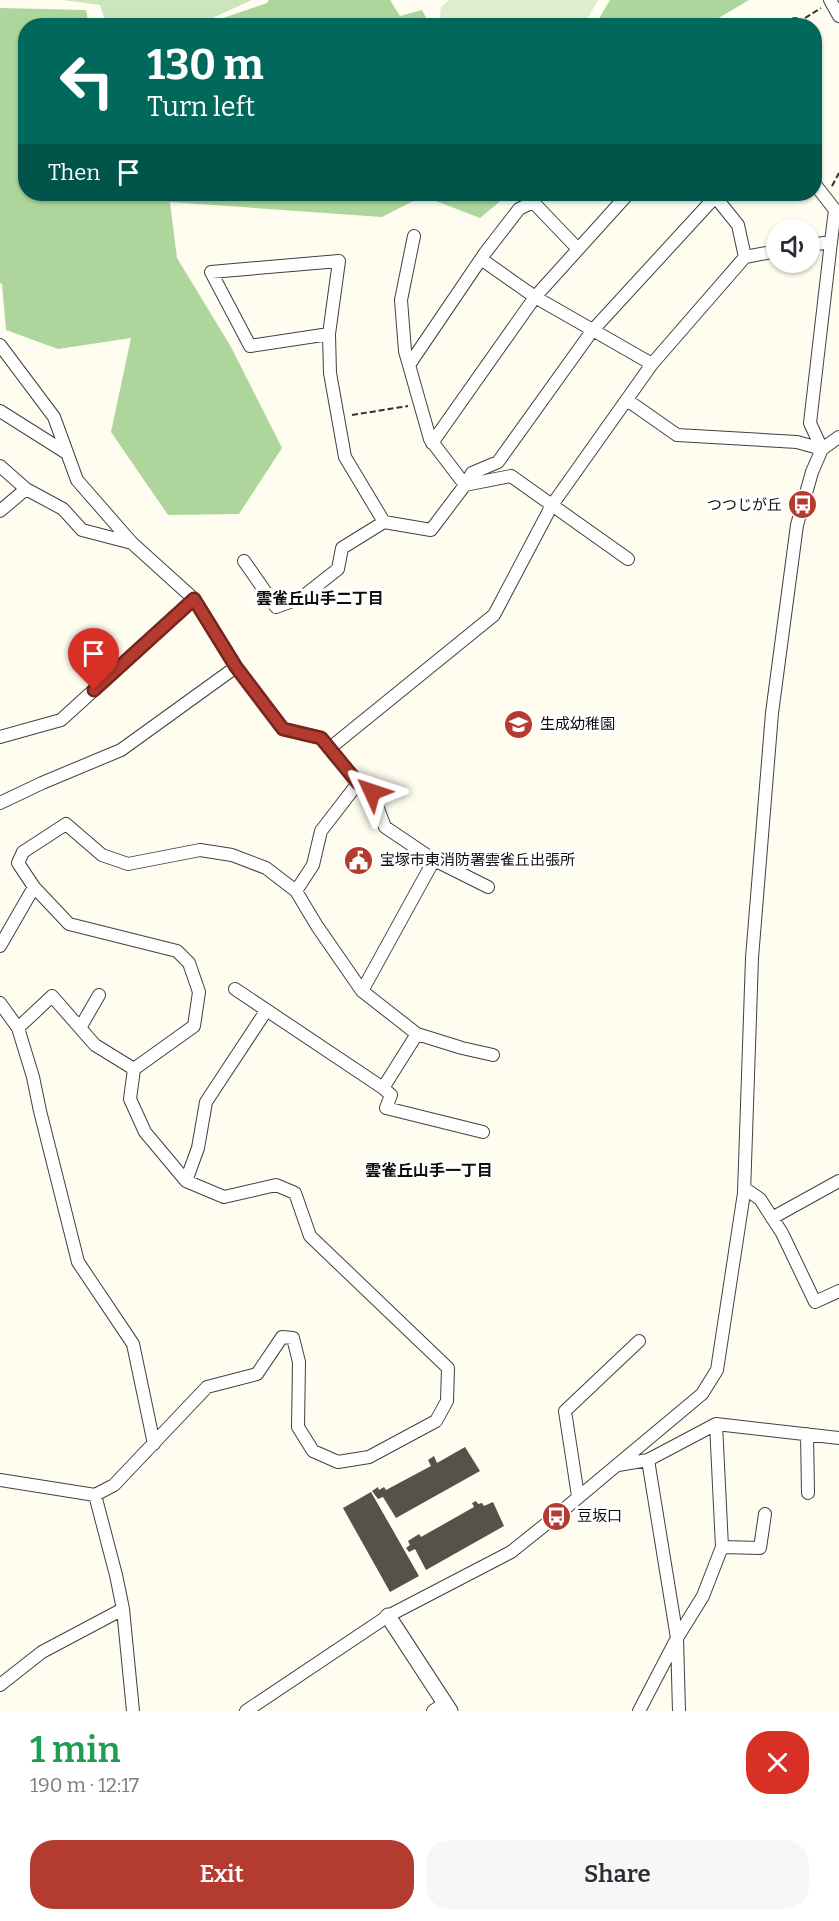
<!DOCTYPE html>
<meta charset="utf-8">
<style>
:root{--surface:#fff;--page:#f7f7f7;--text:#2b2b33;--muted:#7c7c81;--accent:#b43b2f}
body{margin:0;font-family:Bitter,"Noto Sans JP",serif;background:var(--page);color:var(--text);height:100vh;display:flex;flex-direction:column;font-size:22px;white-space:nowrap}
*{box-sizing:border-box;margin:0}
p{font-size:20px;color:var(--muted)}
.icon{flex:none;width:33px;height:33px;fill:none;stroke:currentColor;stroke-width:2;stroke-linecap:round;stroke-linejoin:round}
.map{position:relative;height:1711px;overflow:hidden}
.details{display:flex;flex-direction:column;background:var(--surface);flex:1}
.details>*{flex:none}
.hud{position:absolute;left:18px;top:18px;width:804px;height:183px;border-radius:24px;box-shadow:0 2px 4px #0004;background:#00695c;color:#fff;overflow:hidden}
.fabs{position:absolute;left:766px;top:219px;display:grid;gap:12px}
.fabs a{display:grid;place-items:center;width:54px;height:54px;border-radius:50%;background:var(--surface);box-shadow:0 2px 4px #0004;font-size:30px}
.pin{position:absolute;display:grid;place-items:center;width:51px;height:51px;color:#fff;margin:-62px -26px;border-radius:50% 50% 50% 0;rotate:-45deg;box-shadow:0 0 6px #0007}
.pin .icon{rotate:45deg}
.me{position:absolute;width:66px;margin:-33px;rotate:312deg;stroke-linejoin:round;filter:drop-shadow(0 0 4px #0008)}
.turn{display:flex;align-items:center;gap:21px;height:126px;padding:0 30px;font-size:27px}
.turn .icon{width:78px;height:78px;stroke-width:2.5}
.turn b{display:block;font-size:42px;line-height:51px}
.then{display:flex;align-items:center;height:57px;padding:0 30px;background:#0003;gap:12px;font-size:22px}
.round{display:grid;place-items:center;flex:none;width:63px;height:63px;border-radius:24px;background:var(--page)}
.head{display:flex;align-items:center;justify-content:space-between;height:102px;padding:0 30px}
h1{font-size:36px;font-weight:600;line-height:45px;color:#1e9e55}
.primary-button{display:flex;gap:12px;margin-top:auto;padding:12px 30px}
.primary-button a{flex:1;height:69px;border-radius:24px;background:var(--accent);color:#fff;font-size:24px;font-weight:600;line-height:69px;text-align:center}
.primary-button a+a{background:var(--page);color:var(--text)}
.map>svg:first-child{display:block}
.green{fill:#cce6bb}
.forest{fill:#aed69c}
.pitch{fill:#deeecd}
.building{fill:#56514b}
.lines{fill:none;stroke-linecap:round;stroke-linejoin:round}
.minor-casing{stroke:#414141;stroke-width:14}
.tertiary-casing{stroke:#414141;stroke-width:17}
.path{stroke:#303030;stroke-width:2;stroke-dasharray:6 3;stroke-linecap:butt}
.minor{stroke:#fff;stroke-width:12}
.tertiary{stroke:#fff;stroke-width:15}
.route-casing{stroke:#75261f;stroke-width:15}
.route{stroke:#b43b2f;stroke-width:10}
.labels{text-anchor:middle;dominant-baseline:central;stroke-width:6;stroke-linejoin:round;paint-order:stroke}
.poi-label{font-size:15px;fill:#0e0e0e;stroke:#fff;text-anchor:start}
.neighbourhood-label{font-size:16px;font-weight:bold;fill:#0e0e0e;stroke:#fff}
</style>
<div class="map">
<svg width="839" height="1711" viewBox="0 0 839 1711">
<rect width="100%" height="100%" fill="#fefdf0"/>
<path class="green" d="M63,0H252L197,25L107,26L100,5Z"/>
<path class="forest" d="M269,0H390L400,16L422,10L430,25H203L267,3Z
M610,0H749L707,25H595Z
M0,8L86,10L89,25L26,26V194H509L480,218L423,196L382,217L170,202L177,258L231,347L282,448L239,514L168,515L111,432L131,338L58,349L6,330L2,284L0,283Z"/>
<path class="pitch" d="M449,0H598L584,25H439L441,7Z"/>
<path class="building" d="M465,1447L480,1471L396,1518L383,1497L378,1499L372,1491L378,1487L379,1490L384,1487L386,1490L431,1466L428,1460L434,1456L437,1463Z
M371,1492L419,1576L390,1592L343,1508Z
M476,1501L478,1504L482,1503L484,1506L493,1502L504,1526L426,1570L415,1549L409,1552L406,1548L410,1545L408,1541L419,1534L421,1537L474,1507L472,1503Z"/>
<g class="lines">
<defs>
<path id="minor" d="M830,0L839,16
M793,26L795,24
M814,183L835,210L831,242
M414,236L401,300L405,351L430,439L465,485L472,473L498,462L592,331L716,196
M810,245L831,242L810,423L822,449
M745,257L777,251
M481,259L535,297L652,364
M329,334L250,346L211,272L339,261L329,334L330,373L345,457L384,522
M0,345L54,417L77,480L132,543L194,599L236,667L283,729L321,738L358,783L321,831L313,865L296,891L317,926L362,991L417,1034L462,1048L493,1055
M409,365L485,253L519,209L533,202L578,249
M627,400L677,435L797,442L822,449
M0,411L65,452
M432,443L535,297L628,194
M0,466L26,489L63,509L82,530L132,543
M0,511L26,489
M244,561L276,607L301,598L338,569L342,548L384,522L431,530L465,485L511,476L628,559
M0,737L61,720L194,599
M330,748L494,615L552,505L652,364L745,257L738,225L713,194
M358,783L372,793L385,827L434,860L362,991
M0,803L42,783L121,750L236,667
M434,860L488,887
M34,887L69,924L177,951L189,963L199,992L194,1026L134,1069
M0,946L34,887L18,863L23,852L66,824L102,855L128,864L200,850L232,855L266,868L296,891
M235,989L383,1088L391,1095L386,1108L483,1132
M0,1003L18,1028
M80,1028L99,995
M383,1088L417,1034
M186,1181L198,1148L206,1102L266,1011
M744,1188L760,1199L782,1233L815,1302L839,1291
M772,1218L839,1181
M807,1434L808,1493
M648,1460L716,1424L839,1438
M618,1465L648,1460L677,1638L679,1711
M0,1480L95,1495L114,1485L207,1387L257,1374L282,1337L293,1338L299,1362L298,1427L313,1451L338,1462L369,1457L436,1421L447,1401L448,1368L310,1236L295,1193L276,1185L224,1197L186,1181L145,1132L130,1099L134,1069L95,1045L52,996L18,1028L33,1077L40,1111L78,1262L133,1344L154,1444
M95,1495L116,1575L123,1609
M578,1496L565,1411L639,1341
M722,1547L760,1548L765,1514
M0,1685L42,1652L123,1609L133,1711
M246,1711L388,1616L511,1552L556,1516L702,1394L717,1370L744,1193L752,958L772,713L797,525L812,472L822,449L839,437
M433,1711L445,1703L442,1710
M639,1711L677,1638L703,1596L722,1547L716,1424"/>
<path id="tertiary" d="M388,1616L450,1711"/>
</defs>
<use href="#minor" class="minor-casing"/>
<use href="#tertiary" class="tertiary-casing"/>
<path class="path" d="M805,18L821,8
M832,186L839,173
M352,415L408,406"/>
<use href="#minor" class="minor"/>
<use href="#tertiary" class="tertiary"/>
</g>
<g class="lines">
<defs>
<path id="route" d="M94,690L194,599L236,667L283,729L321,738L358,783L372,792"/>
</defs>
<use href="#route" class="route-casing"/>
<use href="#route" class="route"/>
</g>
<defs>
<symbol id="bus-disc" viewBox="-11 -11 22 22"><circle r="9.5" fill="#b43b2f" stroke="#fff"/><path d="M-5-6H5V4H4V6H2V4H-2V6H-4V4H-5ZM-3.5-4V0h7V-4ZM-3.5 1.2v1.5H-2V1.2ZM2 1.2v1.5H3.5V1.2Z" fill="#fff"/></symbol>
<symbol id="school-disc" viewBox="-11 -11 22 22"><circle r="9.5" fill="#b43b2f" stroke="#fff"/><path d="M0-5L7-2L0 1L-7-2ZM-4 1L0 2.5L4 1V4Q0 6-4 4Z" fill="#fff"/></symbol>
<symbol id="civic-disc" viewBox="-11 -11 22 22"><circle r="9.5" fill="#b43b2f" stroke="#fff"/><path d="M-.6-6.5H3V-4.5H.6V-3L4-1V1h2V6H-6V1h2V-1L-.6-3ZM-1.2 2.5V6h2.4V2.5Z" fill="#fff"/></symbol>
</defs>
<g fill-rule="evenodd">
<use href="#bus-disc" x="786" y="488" width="33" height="33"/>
<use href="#school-disc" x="502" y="708" width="33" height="33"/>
<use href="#civic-disc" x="342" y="844" width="33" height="33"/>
<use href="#bus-disc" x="540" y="1500" width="33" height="33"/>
</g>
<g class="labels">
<g class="poi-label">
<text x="782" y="505" text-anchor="end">つつじが丘</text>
<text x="540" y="724">生成幼稚園</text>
<text x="380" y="860">宝塚市東消防署雲雀丘出張所</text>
<text x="577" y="1516">豆坂口</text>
</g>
<g class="neighbourhood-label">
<text x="320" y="598">雲雀丘山手二丁目</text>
<text x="429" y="1170">雲雀丘山手一丁目</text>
</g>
</g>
</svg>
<div class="fabs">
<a><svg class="icon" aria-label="sound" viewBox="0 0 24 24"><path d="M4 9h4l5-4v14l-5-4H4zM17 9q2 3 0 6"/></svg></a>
</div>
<div class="pin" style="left:94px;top:690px;background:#d93025"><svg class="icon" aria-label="arrive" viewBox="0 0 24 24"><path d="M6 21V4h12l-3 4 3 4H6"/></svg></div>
<svg class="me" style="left:372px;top:792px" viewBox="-20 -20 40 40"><path d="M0-17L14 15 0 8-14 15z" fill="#b43b2f" stroke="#fff" stroke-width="4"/></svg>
<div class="hud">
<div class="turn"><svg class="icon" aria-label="left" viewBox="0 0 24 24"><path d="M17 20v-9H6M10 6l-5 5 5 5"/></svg><div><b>130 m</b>Turn left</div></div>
<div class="then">Then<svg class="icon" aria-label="arrive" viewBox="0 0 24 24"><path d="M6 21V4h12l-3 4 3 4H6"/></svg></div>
</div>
</div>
<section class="details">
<div class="head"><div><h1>1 min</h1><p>190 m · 12:17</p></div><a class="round" style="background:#d93025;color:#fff"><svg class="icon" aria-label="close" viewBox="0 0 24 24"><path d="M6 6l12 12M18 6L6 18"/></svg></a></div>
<div class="primary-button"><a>Exit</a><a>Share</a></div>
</section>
